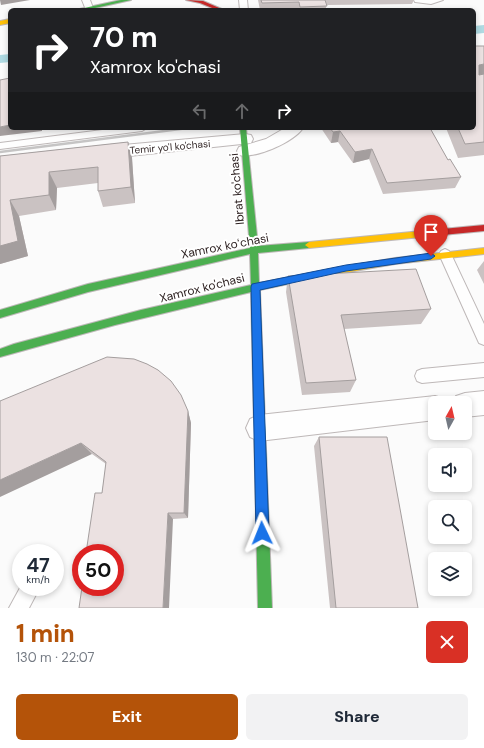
<!DOCTYPE html>
<meta charset="utf-8">
<style>
:root{--surface:#fff;--page:#f2f2f3;--text:#1f2937;--muted:#747a83;--accent:#b45309}
body{margin:0;font-family:"DM Sans",sans-serif;background:var(--page);color:var(--text);height:100vh;display:flex;flex-direction:column;font-size:15px;white-space:nowrap}
*{box-sizing:border-box;margin:0}
p{font-size:13px;color:var(--muted)}
.icon{flex:none;width:22px;height:22px;fill:none;stroke:currentColor;stroke-width:2;stroke-linecap:round;stroke-linejoin:round}
.map{position:relative;height:608px;overflow:hidden}
.side{display:flex;flex-direction:column;background:var(--surface);flex:1}
.side>*{flex:none}
.guide{position:absolute;left:8px;top:8px;width:468px;height:122px;border-radius:6px;box-shadow:0 2px 6px #0003;background:#202124;color:#fff;overflow:hidden}
.needle{width:26px;rotate:8deg}
.tools{position:absolute;left:428px;top:396px;display:grid;gap:8px}
.tools a{display:grid;place-items:center;width:44px;height:44px;border-radius:6px;background:var(--surface);box-shadow:0 2px 6px #0003;font-size:20px}
.speed{position:absolute;left:12px;top:544px;display:flex;gap:8px;font-size:20px;font-weight:700;text-align:center}
.speed>*{display:grid;place-content:center;width:52px;height:52px;border-radius:50%;background:var(--surface);box-shadow:0 2px 6px #0003;line-height:1}
.speed small{font-size:10px;font-weight:400}
.speed .limit{border:6px solid #d22;background:#fff;color:#111}
.pin{position:absolute;display:grid;place-items:center;width:34px;height:34px;color:#fff;margin:-41px -17px;border-radius:50% 50% 50% 0;rotate:-45deg;box-shadow:0 0 4px #0007}
.pin .icon{rotate:45deg}
.me{position:absolute;width:44px;margin:-22px;rotate:358deg;stroke-linejoin:round;filter:drop-shadow(0 0 3px #0008)}
.turn{display:flex;align-items:center;gap:14px;height:84px;padding:0 16px;font-size:18px}
.turn .icon{width:52px;height:52px;stroke-width:2.5}
.turn b{display:block;font-size:28px;line-height:34px}
.lanes{display:flex;align-items:center;height:38px;padding:0 16px;background:#0003;justify-content:center;gap:20px;direction:ltr}
.lanes .off{opacity:.35}
.round{display:grid;place-items:center;flex:none;width:42px;height:42px;border-radius:6px;background:var(--page)}
.overview{display:flex;align-items:center;justify-content:space-between;height:68px;padding:0 16px}
h1{font-size:24px;font-weight:800;line-height:30px;color:var(--accent)}
.action{display:flex;gap:8px;margin-top:auto;padding:8px 16px}
.action a{flex:1;height:46px;border-radius:6px;background:var(--accent);color:#fff;font-size:16px;font-weight:800;line-height:46px;text-align:center}
.action a+a{background:var(--page);color:var(--text)}
.map>svg:first-child{display:block}
.lines{fill:none;stroke-linecap:round;stroke-linejoin:round}
.canal{fill:#afdae2;fill-rule:evenodd}
.lane-casing{stroke:#beb8b8;stroke-width:2}
.street-casing{stroke:#beb8b8;stroke-width:2}
.fast-casing{stroke:#beb8b8;stroke-width:2}
.slow-casing{stroke:#beb8b8;stroke-width:2}
.jam-casing{stroke:#beb8b8;stroke-width:2}
.lane{fill:#fefefe;fill-rule:evenodd}
.street{fill:#fefefe;fill-rule:evenodd}
.fast{fill:#4caf50;fill-rule:evenodd}
.slow{fill:#ffc107;fill-rule:evenodd}
.jam{fill:#c62828;fill-rule:evenodd}
.rail{stroke:#c5c4c4;stroke-width:2.5}
.wall{fill:#cac2c2}
.shaded-wall{fill:#a49e9e}
.building{fill:#ebe1e1;stroke:#a49e9e}
.route{fill:#1a73e8;stroke:#114b97}
.labels{text-anchor:middle;dominant-baseline:central;stroke-width:4;stroke-linejoin:round;paint-order:stroke}
.far-street-label{font-size:10px;fill:#2b1f1f;stroke:#fff}
.street-label{font-size:12px;fill:#2b1f1f;stroke:#fff}
</style>
<div class="map">
<svg width="484" height="608" viewBox="0 0 484 608">
<rect width="100%" height="100%" fill="#fbfbfb"/>
<g class="lines">
<path class="canal" d="M484,25V33L474,34V26Z
M10,54V62L0,63V55Z"/>
<defs>
<path id="lane" d="M82,0H90L93,8L92,10H86Z
M239,0H247L248,10H240Z
M414,0H443L431,4L415,2Z
M118,128H147L142,131L0,149V143Z
M445,249L449,251L451,254L484,324V345L479,343L439,254L441,251Z
M484,363V377L422,383L417,381L415,376L417,371L422,369Z
M21,586L40,587L29,608H9Z"/>
<path id="street" d="M285,128H303C294,142 255,159 239,155L237,151L239,147L266,139Z
M245,134L251,135L253,139L251,143L101,159L95,157L92,153L95,149L101,147Z
M484,391V415L465,417V403H453L456,396L465,393Z
M435,396L444,399L446,403H435V420L259,441L250,437L246,428L250,419L259,415Z"/>
<path id="fast" d="M121,0H131L86,10H75Z
M240,128H246L258,246L309,242L313,245L309,248L258,253L259,283L326,270L330,273L326,276L260,290L272,608H258L251,292L115,325L0,357V349L14,344L141,310L251,285L250,254L88,292L0,318V310L88,284L250,248Z"/>
<path id="slow" d="M10,19V23L0,25V21Z
M432,230L436,233L432,236L309,248L305,245L309,242Z
M484,248V254L395,264L326,276L322,273L326,270L395,258Z"/>
<path id="jam" d="M186,0L203,1L224,10H217L200,3Z
M484,225V231L432,236L428,233L432,230Z"/>
</defs>
<use href="#lane" class="lane-casing"/>
<use href="#street" class="street-casing"/>
<use href="#fast" class="fast-casing"/>
<use href="#slow" class="slow-casing"/>
<use href="#jam" class="jam-casing"/>
<use href="#lane" class="lane"/>
<use href="#street" class="street"/>
<use href="#fast" class="fast"/>
<use href="#slow" class="slow"/>
<use href="#jam" class="jam"/>
<path class="rail" d="M0,152L188,128"/>
</g>
<path class="wall" d="M258,0H414L412,4L326,5V10H260Z
M484,46V155L458,158L446,128H474Z
M321,128H430L448,160L461,177L455,188L383,194L369,159L353,163L338,142L331,143Z
M128,142L132,158L135,203L103,207L98,191V183L57,188L56,210L19,216L28,256L0,264V156Z
M484,261V284L477,270Z
M288,276L431,309L421,324L344,329L356,380L350,392L302,395L286,292Z
M0,401L188,411L191,423L188,518L173,519L102,493L106,464L92,454Z
M319,437L418,608H330L314,446Z"/>
<path class="shaded-wall" d="M0,0H30L1,5Z
M484,64V76L474,78L479,65Z
M10,125V128H42V131L0,136V127Z
M340,131L338,142L331,143L333,132Z
M128,142L132,158L135,203L131,187Z
M372,149L369,159L353,163L355,152Z
M49,172L57,188L56,210L49,195Z
M10,200L19,216L28,256L0,264V246Z
M188,411L191,423L188,518L184,513Z
M81,443L92,454L0,497V480Z
M168,513L173,519L169,608H163Z"/>
<path class="building" d="M261,0H325L327,6L300,7L299,2L262,3Z
M474,46H484V64L479,65V75L484,74V142L465,144L458,128H474Z
M10,78V125L0,127V80Z
M330,128H430L448,160L450,159L461,177L387,183L372,149L355,152L340,131L333,132Z
M128,142L131,187L98,191V167L49,172V195L10,200L18,241L0,246V156Z
M416,269L431,309L341,315L356,380L306,383L288,276Z
M107,357L134,359L147,364L158,370L171,381L181,395L188,411L184,513H168L163,608H79L82,587H115V553H86L95,493H102L106,462L81,443L0,480V401Z
M319,437H387L418,608H336Z"/>
<path class="route" d="M431,253L435,256L431,259L346,271L260,290L269,533L267,537L262,539L258,537L256,533L251,287L252,284L346,265Z"/>
<g class="labels">
<g class="far-street-label">
<text transform="translate(170 147) rotate(-5)">Temir yo'l ko'chasi</text>
</g>
<g class="street-label">
<text transform="translate(237 189) rotate(-95)">Ibrat ko'chasi</text>
<text transform="translate(225 246) rotate(-11)">Xamrox koʻchasi</text>
<text transform="translate(202 288) rotate(-14)">Xamrox ko'chasi</text>
</g>
</g>
</svg>
<div class="tools">
<a><svg class="needle" viewBox="-14 -14 28 28"><path d="M0-13l5 13h-10z" fill="#e53935"/><path d="M0 13l5-13h-10z" fill="#747a83"/></svg></a>
<a><svg class="icon" aria-label="sound" viewBox="0 0 24 24"><path d="M4 9h4l5-4v14l-5-4H4zM17 9q2 3 0 6"/></svg></a>
<a><svg class="icon" aria-label="search" viewBox="0 0 24 24"><circle cx="10" cy="10" r="6"/><path d="M15 15l6 6"/></svg></a>
<a><svg class="icon" aria-label="layers" viewBox="0 0 24 24"><path d="M12 4l9 5-9 5-9-5zM3 14l9 5 9-5"/></svg></a>
</div>
<div class="speed"><div>47<small>km/h</small></div><div class="limit">50</div></div>
<div class="pin" style="left:431px;top:256px;background:#d93025"><svg class="icon" aria-label="arrive" viewBox="0 0 24 24"><path d="M6 21V4h12l-3 4 3 4H6"/></svg></div>
<svg class="me" style="left:262px;top:533px" viewBox="-20 -20 40 40"><path d="M0-17L14 15 0 8-14 15z" fill="#1a73e8" stroke="#fff" stroke-width="4"/></svg>
<div class="guide">
<div class="turn"><svg class="icon" aria-label="right" viewBox="0 0 24 24"><path d="M7 20v-9h11M14 6l5 5-5 5"/></svg><div><b>70 m</b>Xamrox ko'chasi</div></div>
<div class="lanes"><svg class="icon off" aria-label="left" viewBox="0 0 24 24"><path d="M17 20v-9H6M10 6l-5 5 5 5"/></svg><svg class="icon off" aria-label="ahead" viewBox="0 0 24 24"><path d="M12 20V5M6 11l6-6 6 6"/></svg><svg class="icon" aria-label="right" viewBox="0 0 24 24"><path d="M7 20v-9h11M14 6l5 5-5 5"/></svg></div>
</div>
</div>
<section class="side">
<div class="overview"><div><h1>1 min</h1><p>130 m · 22:07</p></div><a class="round" style="background:#d93025;color:#fff"><svg class="icon" aria-label="close" viewBox="0 0 24 24"><path d="M6 6l12 12M18 6L6 18"/></svg></a></div>
<div class="action"><a>Exit</a><a>Share</a></div>
</section>
